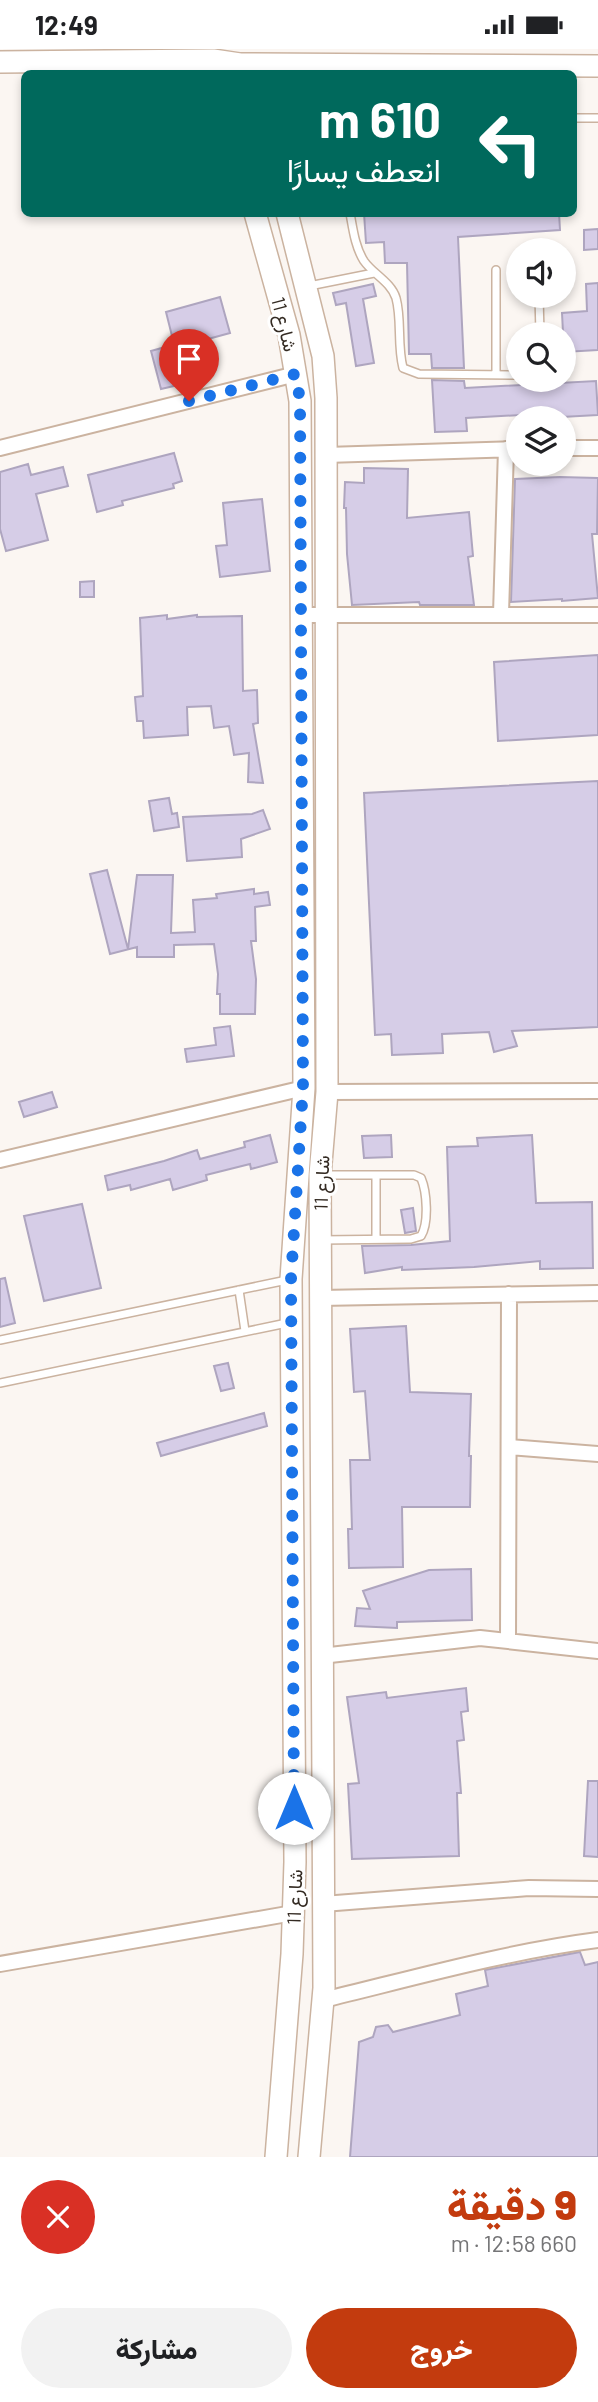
<!DOCTYPE html>
<html lang="ar">
<meta charset="utf-8">
<style>
:root{--surface:#fff;--page:#f2f2f2;--text:#202124;--muted:#757577;--accent:#c33b0e}
body{margin:0;font-family:Barlow,Vazirmatn,sans-serif;background:var(--page);color:var(--text);direction:rtl;height:100vh;display:flex;flex-direction:column;font-size:26px;white-space:nowrap}
*{box-sizing:border-box;margin:0}
p{font-size:23px;color:var(--muted)}
.icon{flex:none;width:38px;height:38px;fill:none;stroke:currentColor;stroke-width:2;stroke-linecap:round;stroke-linejoin:round}
.map{position:relative;height:2108px;overflow:hidden;direction:ltr}
.panel{display:flex;flex-direction:column;background:var(--surface);flex:1}
.panel>*{flex:none}
.hud{position:absolute;left:21px;top:21px;width:556px;height:147px;border-radius:10px;box-shadow:0 4px 10px #0003;direction:rtl;background:#00695c;color:#fff;overflow:hidden}
.fabs{position:absolute;left:506px;top:189px;display:grid;gap:14px}
.fabs a{display:grid;place-items:center;width:70px;height:70px;border-radius:50%;background:var(--surface);box-shadow:0 4px 10px #0003;font-size:35px}
.pin{position:absolute;display:grid;place-items:center;width:60px;height:60px;color:#fff;margin:-72px -30px;border-radius:50% 50% 50% 0;rotate:-45deg;box-shadow:0 0 7px #0007}
.pin .icon{rotate:45deg}
.me{position:absolute;width:77px;margin:-38px;rotate:0deg;stroke-linejoin:round;filter:drop-shadow(0 0 5px #0008)}
.turn{display:flex;align-items:center;gap:24px;height:147px;padding:0 21px;font-size:32px}
.turn .icon{width:91px;height:91px;stroke-width:2.5}
.turn b{display:block;font-size:49px;line-height:60px}
.round{display:grid;place-items:center;flex:none;width:74px;height:74px;border-radius:37px;background:var(--page)}
.headline{display:flex;align-items:center;justify-content:space-between;height:119px;padding:0 21px}
h1{font-size:42px;font-weight:800;line-height:52px;color:var(--accent)}
.primary-button{display:flex;gap:14px;margin-top:auto;padding:14px 21px}
.primary-button a{flex:1;height:80px;border-radius:42px;background:var(--accent);color:#fff;font-size:28px;font-weight:800;line-height:80px;text-align:center}
.primary-button a+a{background:var(--page);color:var(--text)}
.status{display:flex;justify-content:space-between;align-items:center;height:49px;padding:0 35px;background:var(--surface);direction:ltr}
.status svg{height:19px;fill:currentColor}
.map>svg:first-child{display:block}
.building{fill:#d6cde7;stroke:#aea5bf;stroke-width:2}
.lines{fill:none;stroke-linecap:round;stroke-linejoin:round}
.lane-casing{stroke:#cbb3a0;stroke-width:10}
.street-casing{stroke:#cbb3a0;stroke-width:18}
.secondary-casing{stroke:#cbb3a0;stroke-width:24}
.lane{stroke:#fff;stroke-width:7}
.street{stroke:#fff;stroke-width:14}
.secondary{stroke:#fff;stroke-width:21}
.route{stroke:#1a73e8;stroke-width:12;stroke-dasharray:0 21.6}
.labels{text-anchor:middle;dominant-baseline:central;stroke-width:6;stroke-linejoin:round;paint-order:stroke}
.street-label{font-size:19px;fill:#342b23;stroke:#fff}
</style>
<div class="status"><b>12:49</b><svg viewBox="0 0 49 12"><path d="M0 12V9h3v3zM5 12V6h3v6zM10 12V3h3v9zM15 12V0h3v12zM26 1h20v11H26zM47 4h2v5h-2z"/></svg></div>
<div class="map">
<svg width="598" height="2108" viewBox="0 0 598 2108">
<rect width="100%" height="100%" fill="#fbf6f2"/>
<path class="building" d="M364,164H559L560,181L458,188L464,319H432L431,305H409L407,214H385L384,193L366,194Z
M598,180V200L584,201V181Z
M598,234V301L564,303L562,264L587,262L586,235Z
M373,235L376,247L363,250L374,314L356,317L346,254L336,256L333,244Z
M220,248L230,284L175,299L166,263Z
M165,298L174,337L161,340L151,302Z
M432,331L464,332L465,339L596,332L598,366L543,369H521V366L466,369L467,382L435,383Z
M174,404L182,432L173,435L174,439L122,452L123,456L97,463L88,426Z
M28,415L31,426L63,418L68,437L36,445L48,491L6,502L0,480V423Z
M364,419L408,420L407,469L469,463L473,507L468,508L474,556H420L419,553L352,556L347,505L346,459H344L345,433L364,434Z
M560,428L598,429L597,485H592L598,549L562,552V550L511,553L515,430Z
M262,450L270,522L220,528L216,497L227,496L223,454Z
M94,532V548H80V533Z
M167,566V570L197,566V568L242,567L243,642L257,641L258,674L253,675L263,734L248,733L249,704L234,706L229,677L214,679L211,657L187,658L188,686L144,689L143,672H137L135,648L143,647L140,569Z
M598,606V686L498,692L494,613Z
M598,732V978L512,982L517,997L494,1003L489,983L442,985L443,1004L392,1006L391,985L375,986L364,744Z
M169,749L172,765L177,764L179,778L154,782L149,752Z
M263,761L270,780L241,790L242,808L187,812L183,768L252,765Z
M107,821L128,900L137,826H173L171,884L195,883L193,851L217,849L216,845L254,840V845L268,843L270,856L255,858L256,892H251L256,930L255,965H220V945H217L218,925L214,895L174,896V908H137V898L110,905L90,825Z
M230,977L234,1007L187,1013L185,1000L216,996L214,979Z
M52,1043L57,1058L24,1068L19,1053Z
M270,1086L277,1113L251,1120L250,1115L206,1126L207,1131L173,1141L170,1130L131,1141L130,1136L108,1141L105,1127L164,1112L197,1101L200,1110L245,1098L244,1093Z
M391,1086L392,1108L364,1109L362,1087Z
M532,1086L536,1154L592,1153L593,1219L540,1220V1212L474,1218L402,1221V1218L365,1224L362,1197L411,1196L450,1192L447,1098L478,1097L477,1089Z
M82,1155L101,1239L44,1252L24,1167Z
M413,1159L416,1182L405,1184L401,1161Z
M5,1229L15,1274L0,1278V1230Z
M406,1277L410,1343L471,1345L469,1407H471L470,1458H402L403,1518L349,1519L348,1480H352L350,1411H370L365,1342L354,1343L350,1280Z
M228,1314L234,1339L221,1342L214,1317Z
M264,1364L267,1377L161,1407L157,1394Z
M471,1520L472,1571L397,1573V1579L355,1577L357,1559L370,1560L363,1542L429,1521Z
M466,1639L468,1662L461,1663L464,1691L457,1692L461,1744H457L459,1807L352,1810L348,1735L359,1734L347,1648L386,1643L387,1649Z
M588,1732H598V1808L584,1807Z
M580,1903L585,1916L598,1913V2108H350L359,1993L373,1988L376,1978L388,1976L393,1983L460,1966L456,1945L488,1937L485,1921Z"/>
<g class="lines">
<defs>
<path id="lane" d="M574,69H598
M350,164C353,180 355,198 364,212C373,225 391,233 396,249C402,271 397,296 403,319L419,325L518,326
M496,221V326
M309,237L374,224
M539,247L540,285
M321,1126H414L421,1129C427,1143 429,1174 421,1187L411,1190L321,1191
M376,1190V1126
M239,1241L245,1282
M0,1291L287,1231
M0,1334L287,1274"/>
<path id="street" d="M0,399L296,325
M564,399H598
M326,406L518,400
M501,565L506,400
M302,566H598
M327,1043L598,1042
M0,1111L304,1039
M320,1249L598,1244
M509,1398L598,1405
M508,1592L509,1245
M321,1607L480,1589L598,1602
M323,1855L529,1839L598,1840
M0,1915L293,1864
M323,1951C414,1929 505,1903 598,1891"/>
<path id="secondary" d="M0,13L213,11L240,15L598,17
M255,164L289,286L300,352L304,1039L291,1230L295,1813L292,1905L276,2108
M287,164L323,307L326,349L327,1043L320,1126L324,1939L309,2108"/>
</defs>
<use href="#lane" class="lane-casing"/>
<use href="#street" class="street-casing"/>
<use href="#secondary" class="secondary-casing"/>
<use href="#lane" class="lane"/>
<use href="#street" class="street"/>
<use href="#secondary" class="secondary"/>
</g>
<g class="lines">
<path class="route" d="M189,352L296,325L300,352L303,1039L291,1230L294,1759"/>
</g>
<g class="labels">
<g class="street-label">
<text transform="translate(285 275) rotate(76)">شارع 11</text>
<text transform="translate(321 1134) rotate(-88)">شارع 11</text>
<text transform="translate(294 1848) rotate(-88)">شارع 11</text>
</g>
</g>
</svg>
<div class="fabs">
<a><svg class="icon" aria-label="sound" viewBox="0 0 24 24"><path d="M4 9h4l5-4v14l-5-4H4zM17 9q2 3 0 6"/></svg></a>
<a><svg class="icon" aria-label="search" viewBox="0 0 24 24"><circle cx="10" cy="10" r="6"/><path d="M15 15l6 6"/></svg></a>
<a><svg class="icon" aria-label="layers" viewBox="0 0 24 24"><path d="M12 4l9 5-9 5-9-5zM3 14l9 5 9-5"/></svg></a>
</div>
<div class="pin" style="left:189px;top:352px;background:#d93025"><svg class="icon" aria-label="arrive" viewBox="0 0 24 24"><path d="M6 21V4h12l-3 4 3 4H6"/></svg></div>
<svg class="me" style="left:294px;top:1759px" viewBox="-20 -20 40 40"><circle r="19" fill="#fff"/><path d="M0-13L10 11 0 6-10 11z" fill="#1a73e8"/></svg>
<div class="hud">
<div class="turn"><svg class="icon" aria-label="left" viewBox="0 0 24 24"><path d="M17 20v-9H6M10 6l-5 5 5 5"/></svg><div><b>610 m</b>انعطف يسارًا</div></div>
</div>
</div>
<section class="panel">
<div class="headline"><div><h1>9 دقيقة</h1><p>660 m · 12:58</p></div><a class="round" style="background:#d93025;color:#fff"><svg class="icon" aria-label="close" viewBox="0 0 24 24"><path d="M6 6l12 12M18 6L6 18"/></svg></a></div>
<div class="primary-button"><a>خروج</a><a>مشاركة</a></div>
</section>
